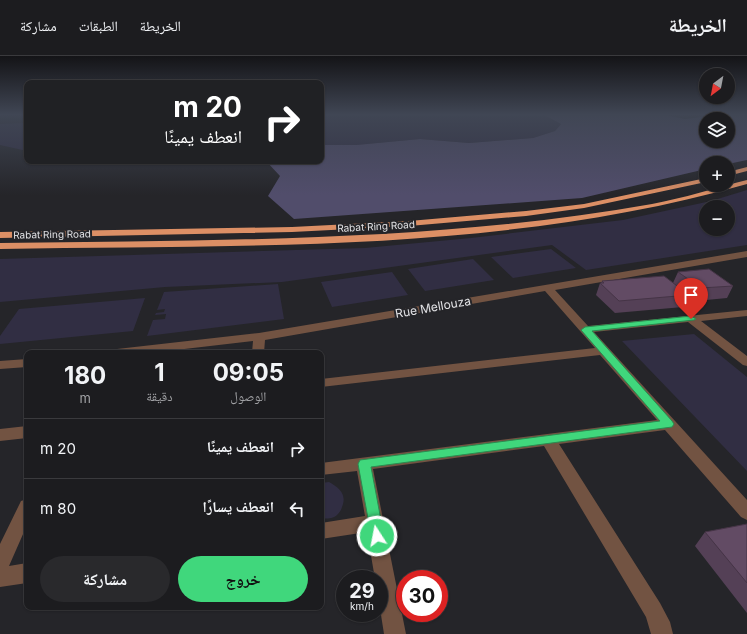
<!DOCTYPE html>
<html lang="ar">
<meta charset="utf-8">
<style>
:root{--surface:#1c1c1f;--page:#29292c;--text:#f1f3f6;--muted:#a0a1a4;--line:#3a3a3d;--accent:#40d77c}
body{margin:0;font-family:Inter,"Noto Naskh Arabic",sans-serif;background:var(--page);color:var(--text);direction:rtl;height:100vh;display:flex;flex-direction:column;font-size:15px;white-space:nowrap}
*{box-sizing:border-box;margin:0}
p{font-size:13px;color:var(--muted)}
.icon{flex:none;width:22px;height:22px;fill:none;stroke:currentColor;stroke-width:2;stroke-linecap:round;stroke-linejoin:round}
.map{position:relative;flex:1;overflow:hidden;direction:ltr}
.panel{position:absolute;left:24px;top:294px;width:300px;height:260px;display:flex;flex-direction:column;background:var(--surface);border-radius:8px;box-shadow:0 1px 3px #0004,0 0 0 1px var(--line);direction:rtl}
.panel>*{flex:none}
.hud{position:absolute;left:24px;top:24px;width:300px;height:84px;border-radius:8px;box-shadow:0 1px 3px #0004,0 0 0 1px var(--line);direction:rtl;background:#202124;color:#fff;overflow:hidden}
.needle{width:26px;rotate:212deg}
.fabs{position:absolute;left:699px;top:12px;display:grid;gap:8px}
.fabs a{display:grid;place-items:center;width:36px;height:36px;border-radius:50%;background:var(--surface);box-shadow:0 1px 3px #0004,0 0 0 1px var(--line);font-size:20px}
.speed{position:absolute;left:336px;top:514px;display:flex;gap:8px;font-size:20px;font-weight:700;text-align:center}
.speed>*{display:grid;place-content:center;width:52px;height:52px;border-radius:50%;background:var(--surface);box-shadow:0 1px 3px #0004,0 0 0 1px var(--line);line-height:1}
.speed small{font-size:10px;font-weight:400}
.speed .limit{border:6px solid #d22;background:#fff;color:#111}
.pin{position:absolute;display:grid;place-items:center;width:34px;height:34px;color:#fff;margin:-41px -17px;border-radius:50% 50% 50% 0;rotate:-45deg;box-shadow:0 0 4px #0007}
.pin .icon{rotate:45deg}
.me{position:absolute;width:44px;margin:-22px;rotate:349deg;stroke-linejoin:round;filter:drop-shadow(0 0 3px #0008)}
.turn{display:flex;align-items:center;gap:14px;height:84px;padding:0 16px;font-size:18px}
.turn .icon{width:52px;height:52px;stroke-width:2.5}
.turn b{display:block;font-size:28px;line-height:34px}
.eta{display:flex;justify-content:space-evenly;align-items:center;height:68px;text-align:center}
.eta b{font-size:24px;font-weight:700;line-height:28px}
.button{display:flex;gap:8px;margin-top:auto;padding:8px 16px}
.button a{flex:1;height:46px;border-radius:24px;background:var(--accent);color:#111;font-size:16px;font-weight:700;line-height:46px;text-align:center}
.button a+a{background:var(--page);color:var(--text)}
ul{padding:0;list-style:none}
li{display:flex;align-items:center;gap:12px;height:60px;padding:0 16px;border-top:1px solid var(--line)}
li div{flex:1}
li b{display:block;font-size:15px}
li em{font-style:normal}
header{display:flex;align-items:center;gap:24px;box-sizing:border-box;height:56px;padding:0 20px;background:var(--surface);border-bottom:1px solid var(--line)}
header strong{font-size:19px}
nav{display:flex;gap:22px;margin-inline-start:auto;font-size:14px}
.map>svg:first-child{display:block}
.green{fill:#312e43;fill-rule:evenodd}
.forest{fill:#514d6b;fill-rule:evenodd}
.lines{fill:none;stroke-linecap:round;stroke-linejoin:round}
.street{fill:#725342;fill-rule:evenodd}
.highway{fill:#dc8f65;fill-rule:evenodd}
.wall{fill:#544056}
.building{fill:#624b64;stroke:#453446}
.route{fill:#40d77c;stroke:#2a8c51}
.labels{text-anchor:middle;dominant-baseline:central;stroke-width:4;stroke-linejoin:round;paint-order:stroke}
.far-street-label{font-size:10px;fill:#e1e1e4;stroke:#252529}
.street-label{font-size:12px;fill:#e1e1e4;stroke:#252529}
</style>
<header>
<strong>الخريطة</strong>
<nav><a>الخريطة</a><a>الطبقات</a><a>مشاركة</a></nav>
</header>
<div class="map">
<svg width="747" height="578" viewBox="0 0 747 578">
<rect width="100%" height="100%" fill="#252529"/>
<path class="green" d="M321,58H542L561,68L555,75L533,82L469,87L420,83L356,89H321Z
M27,67V95L0,89V68Z
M747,134V189L586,214L552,189L282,226L165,231L0,246V203L365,192L471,182L623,164L711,145ZM706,151H728V173H706Z
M551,193L576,212L513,222L491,201Z
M473,203L494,224L425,235L408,213Z
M392,216L408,239L332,251L321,226Z
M278,228L284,263L147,280L153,264L165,263L166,258L155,259L156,257L164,256L165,253L157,254L164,236Z
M145,242L133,275L0,288V280L19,253Z
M694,278L747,321V415L622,285Z
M329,426C340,432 347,439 342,451C341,455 337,460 334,461C331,463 325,462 321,463V427Z"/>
<path class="forest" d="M542,58H660L685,63L725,58H747V104L728,108L706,107V113L582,142L294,163L268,140L280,120L266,105H321V89H356L420,83L469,87L533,82L555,75L561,68ZM706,63H728V85H706Z"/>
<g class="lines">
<path class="street" d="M747,195V201L555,234L588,270L747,254V260L701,265L747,300V310L743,309L688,266L594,276L747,444V464L741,461L665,374L559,388L660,547L670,566L673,578H651L646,561L544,390L373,413L406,578H384L379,546V523H375L367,476L321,483V467L365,460L357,415L321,419V407L657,364L600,299L321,331V323L595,292L545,235L265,284L264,297H252L253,285L150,297H111L113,294L117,293L259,277Z
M27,303V311L0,313V305Z
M27,370V382L0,385V373Z
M27,443V469L9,510L27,507V527L0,531V488L21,445Z"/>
<path class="highway" d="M747,111V115L728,120V116Z
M706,122V126L584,152L526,160L409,170L292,176L0,182V176L292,171L409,165L526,155L584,148Z
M747,124V128C505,197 249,189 0,193V187C218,184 437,186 652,148C684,142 715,132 747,124Z"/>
</g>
<path class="wall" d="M678,216L733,230L727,242L696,245L689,239L683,251L615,257L596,239L600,227H601L602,225L673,227Z
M747,468V557L695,490L705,476Z"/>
<path class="building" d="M709,213L733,230L701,232L678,216Z
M664,220L689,239L619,245L600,227H604L602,225Z
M747,468V527L705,476Z"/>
<linearGradient id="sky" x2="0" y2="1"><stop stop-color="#141417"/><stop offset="0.42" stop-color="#404654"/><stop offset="1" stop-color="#404654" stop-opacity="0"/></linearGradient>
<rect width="747" height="139" fill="url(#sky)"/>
<path class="route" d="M691,260L696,263L694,264L592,275L672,365L674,368L672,371L371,411L384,480L382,484L377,486L372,484L358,408L360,404L660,365L581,274L585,271Z"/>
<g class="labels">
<g class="far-street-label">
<text transform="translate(376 170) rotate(-3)">Rabat Ring Road</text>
<text transform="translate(52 178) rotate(-1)">Rabat Ring Road</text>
</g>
<g class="street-label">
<text transform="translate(433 251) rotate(-10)">Rue Mellouza</text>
</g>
</g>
</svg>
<div class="fabs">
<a><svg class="needle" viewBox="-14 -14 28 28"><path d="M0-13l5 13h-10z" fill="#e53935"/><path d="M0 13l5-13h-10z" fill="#a0a1a4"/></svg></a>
<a><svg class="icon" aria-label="layers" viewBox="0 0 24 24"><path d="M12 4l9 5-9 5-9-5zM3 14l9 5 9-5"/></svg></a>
<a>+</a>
<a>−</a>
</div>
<div class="speed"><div>29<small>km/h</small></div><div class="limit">30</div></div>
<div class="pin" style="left:691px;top:263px;background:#d93025"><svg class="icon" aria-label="arrive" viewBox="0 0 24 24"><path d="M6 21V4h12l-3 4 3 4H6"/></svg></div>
<svg class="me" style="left:377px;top:480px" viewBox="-20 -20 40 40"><circle r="17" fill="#40d77c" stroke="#fff" stroke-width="3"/><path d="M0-11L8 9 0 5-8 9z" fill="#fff"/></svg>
<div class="hud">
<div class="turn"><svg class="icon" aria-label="right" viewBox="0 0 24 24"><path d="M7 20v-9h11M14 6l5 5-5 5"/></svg><div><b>20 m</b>انعطف يمينًا</div></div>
</div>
<section class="panel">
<div class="eta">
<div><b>09:05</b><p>الوصول</p></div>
<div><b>1</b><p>دقيقة</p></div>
<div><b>180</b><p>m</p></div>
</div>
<ul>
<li><svg class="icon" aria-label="right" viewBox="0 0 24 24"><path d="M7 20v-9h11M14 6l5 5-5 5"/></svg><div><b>انعطف يمينًا</b></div><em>20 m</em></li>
<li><svg class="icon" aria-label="left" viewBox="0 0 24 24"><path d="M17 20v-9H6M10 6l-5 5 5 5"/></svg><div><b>انعطف يسارًا</b></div><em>80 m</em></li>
</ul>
<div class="button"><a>خروج</a><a>مشاركة</a></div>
</section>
</div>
